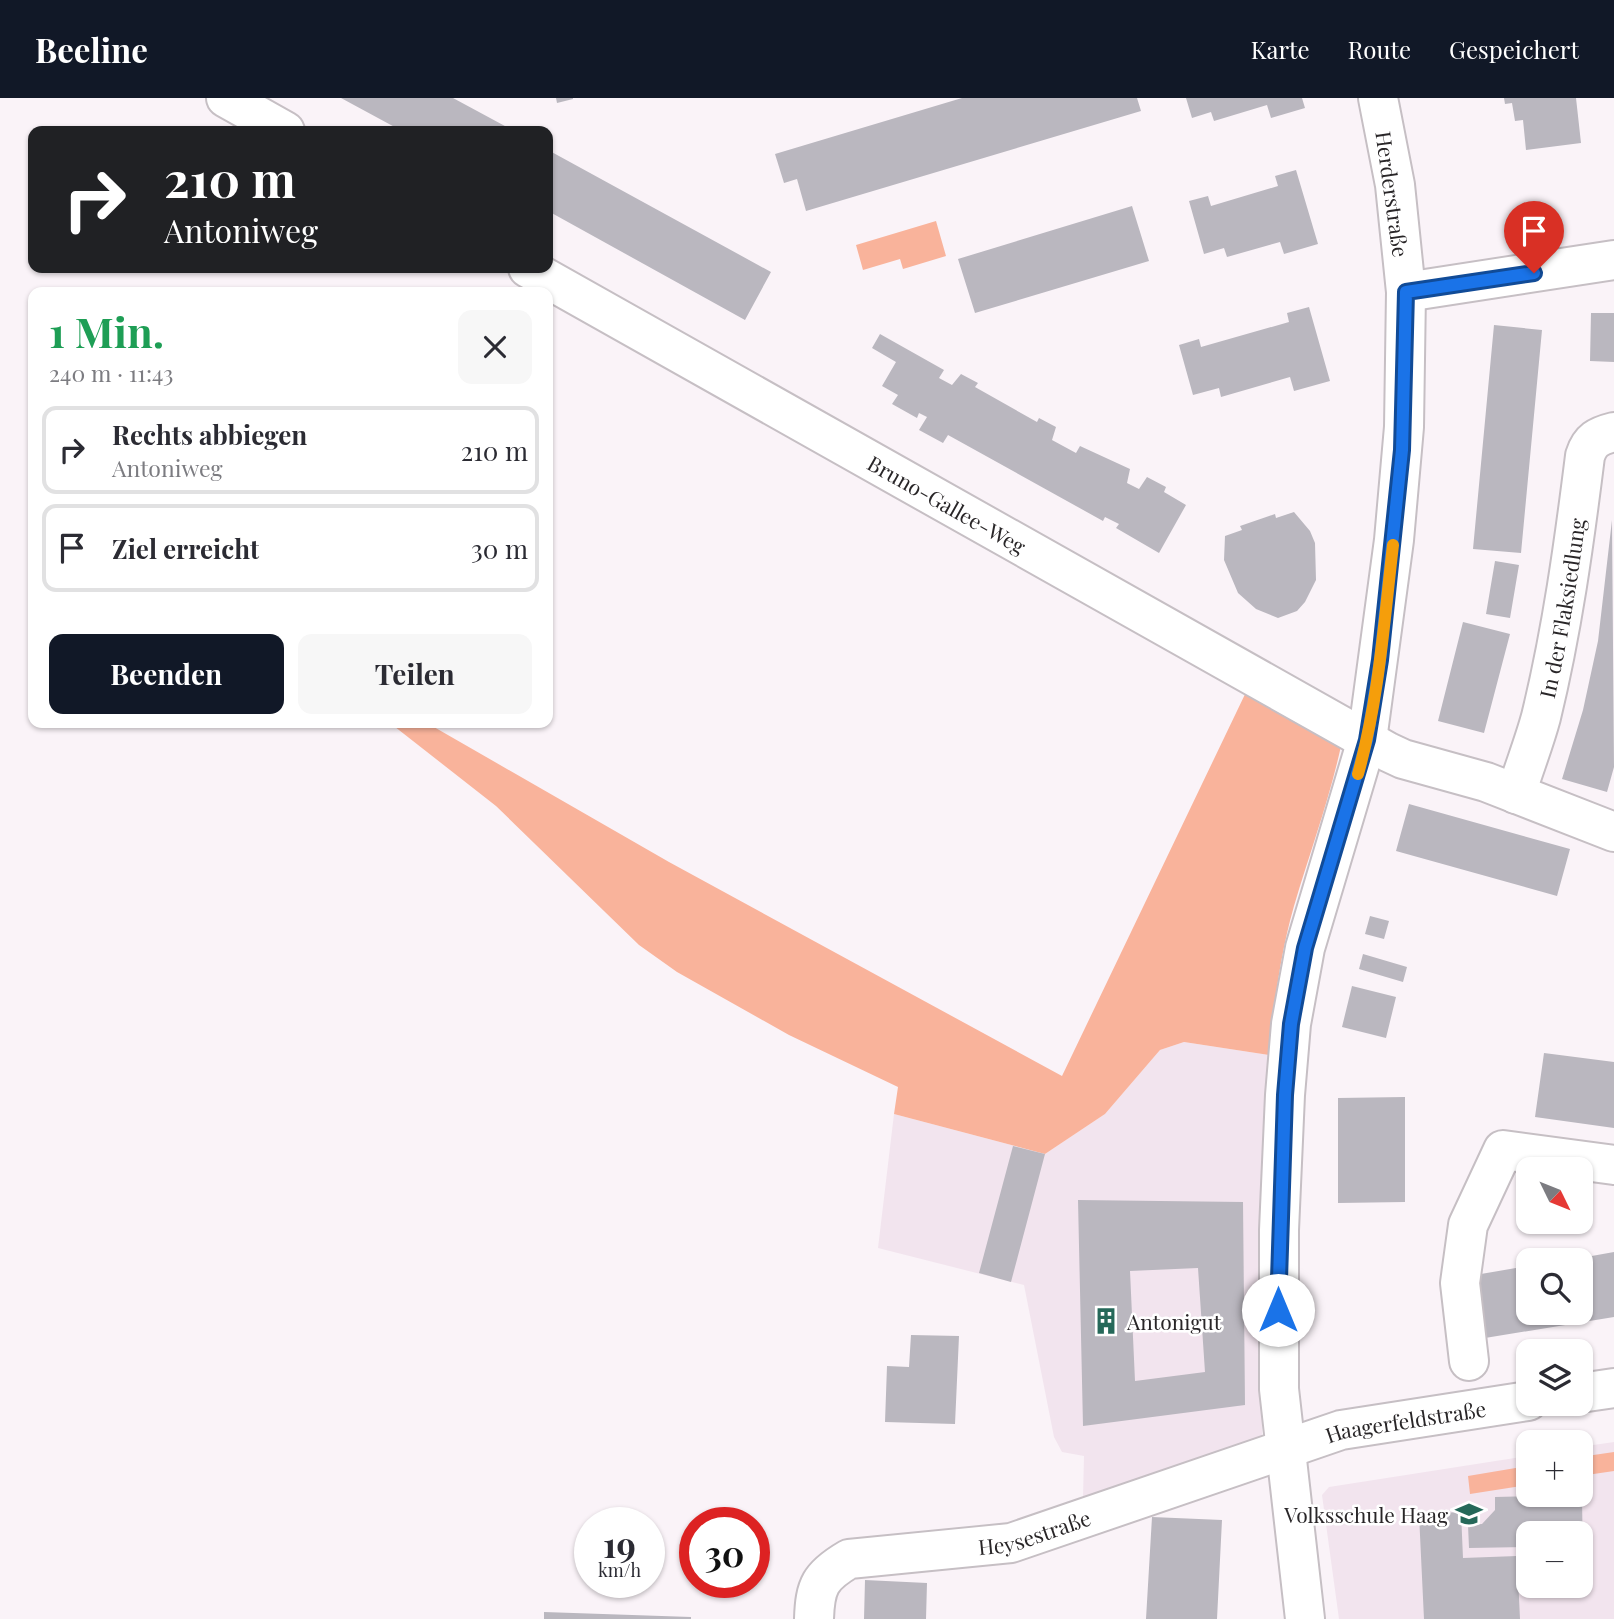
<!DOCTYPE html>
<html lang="de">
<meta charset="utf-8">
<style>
:root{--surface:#fff;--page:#f7f7f7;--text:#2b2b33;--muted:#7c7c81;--line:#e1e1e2;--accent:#111827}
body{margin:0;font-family:"Playfair Display",serif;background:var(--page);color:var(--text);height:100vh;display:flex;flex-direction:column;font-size:26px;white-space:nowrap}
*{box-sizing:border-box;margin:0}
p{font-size:23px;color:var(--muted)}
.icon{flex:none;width:38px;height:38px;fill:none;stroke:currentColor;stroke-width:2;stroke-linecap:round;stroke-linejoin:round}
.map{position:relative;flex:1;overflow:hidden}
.sheet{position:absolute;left:28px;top:189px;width:525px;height:441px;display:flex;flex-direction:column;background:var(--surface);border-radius:14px;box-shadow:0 2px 5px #0004}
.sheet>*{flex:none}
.banner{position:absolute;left:28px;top:28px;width:525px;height:147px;border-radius:14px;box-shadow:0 2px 5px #0004;background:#202124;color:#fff;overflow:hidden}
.needle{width:46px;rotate:133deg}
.fabs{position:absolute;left:1516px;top:1059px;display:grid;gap:14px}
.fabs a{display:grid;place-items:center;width:77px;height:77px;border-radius:14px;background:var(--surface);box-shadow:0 2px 5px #0004;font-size:35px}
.speed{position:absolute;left:574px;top:1409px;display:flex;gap:14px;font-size:35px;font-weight:700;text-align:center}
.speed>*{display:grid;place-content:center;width:91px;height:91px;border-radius:50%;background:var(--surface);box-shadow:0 2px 5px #0004;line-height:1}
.speed small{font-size:18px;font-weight:400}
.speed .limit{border:10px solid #d22;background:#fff;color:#111}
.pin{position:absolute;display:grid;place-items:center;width:60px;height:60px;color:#fff;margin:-72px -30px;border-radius:50% 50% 50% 0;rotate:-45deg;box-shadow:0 0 7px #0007}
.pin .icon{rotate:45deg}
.me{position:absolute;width:77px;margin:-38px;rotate:0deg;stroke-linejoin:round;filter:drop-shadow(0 0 5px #0008)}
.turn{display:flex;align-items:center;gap:24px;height:147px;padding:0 21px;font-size:32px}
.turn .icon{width:91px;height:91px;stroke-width:2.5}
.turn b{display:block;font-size:49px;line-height:60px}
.round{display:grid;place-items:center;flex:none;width:74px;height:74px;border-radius:14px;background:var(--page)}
.overview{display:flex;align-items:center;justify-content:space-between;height:119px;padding:0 21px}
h1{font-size:42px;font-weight:700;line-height:52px;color:#1e9e55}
.action{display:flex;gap:14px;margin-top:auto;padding:14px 21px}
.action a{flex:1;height:80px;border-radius:14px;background:var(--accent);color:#fff;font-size:28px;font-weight:700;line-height:80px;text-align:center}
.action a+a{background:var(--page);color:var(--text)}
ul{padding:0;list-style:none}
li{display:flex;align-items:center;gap:21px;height:88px;margin:0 14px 10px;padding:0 7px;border:4px solid var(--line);border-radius:14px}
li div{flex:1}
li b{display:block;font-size:26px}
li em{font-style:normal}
header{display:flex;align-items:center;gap:42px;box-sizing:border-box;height:98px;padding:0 35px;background:var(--accent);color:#fff}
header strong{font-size:33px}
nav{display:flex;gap:38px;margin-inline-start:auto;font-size:24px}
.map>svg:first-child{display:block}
.built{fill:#f2e4ee;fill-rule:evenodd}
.green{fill:#f9b39b}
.building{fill:#bab7bf;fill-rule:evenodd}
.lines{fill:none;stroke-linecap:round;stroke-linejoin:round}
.minor-casing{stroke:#c6bfc4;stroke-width:42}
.minor{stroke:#fff;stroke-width:38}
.route-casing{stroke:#114b97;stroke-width:18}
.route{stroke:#1a73e8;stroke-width:12}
.slow{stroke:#f59e0b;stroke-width:12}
.labels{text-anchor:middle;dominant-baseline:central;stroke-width:5;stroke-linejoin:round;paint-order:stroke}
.street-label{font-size:21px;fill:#292628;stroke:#fff}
.poi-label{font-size:21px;fill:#292628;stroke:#fff;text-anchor:start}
</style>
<header>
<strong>Beeline</strong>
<nav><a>Karte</a><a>Route</a><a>Gespeichert</a></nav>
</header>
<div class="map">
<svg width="1614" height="1521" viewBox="0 0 1614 1521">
<rect width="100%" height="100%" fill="#faf3f8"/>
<path class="built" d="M1184,944L1269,957L1262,1145V1338L1250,1350L1083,1400L1084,1358L1062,1354L1054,1339L1024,1187L878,1150L894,1016L1045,1056L1105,1016L1160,952Z
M1614,1344V1521H1339L1322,1397L1329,1389L1528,1358V1396H1580V1349ZM1528,1435H1580V1488H1528Z"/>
<path class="green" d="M936,123L946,158L903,171L900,161L863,172L856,147Z
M1248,590L1341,648C1329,703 1310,754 1294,808C1280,857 1274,907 1269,957L1184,944L1160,952L1105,1016L1045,1056L894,1016L898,989L789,937L677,874L639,847L496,708L390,625H427L669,764L1062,978Z
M1614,1354V1373L1580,1378V1359Z
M1528,1368V1387L1470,1396L1468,1378Z"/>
<path class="building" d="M341,0H453L514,33H402Z
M556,0H573V1L557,5Z
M962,0H1137L1141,13L806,113L797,81L784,85L775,56Z
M1186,0H1302L1305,10L1271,20L1267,7L1214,23L1211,14L1192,20Z
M1504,0H1576L1581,45L1526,52L1523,22L1515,23L1512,5L1505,6Z
M548,52L771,174L745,222L548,113Z
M1296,72L1318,146L1284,156L1280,144L1227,159L1224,150L1204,156L1189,103L1208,98L1211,108L1278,88L1275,78Z
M1132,108L1149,163L975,215L958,161Z
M1309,209L1330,283L1294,293L1290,279L1221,299L1219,290L1193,297L1179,247L1199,241L1201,249L1289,224L1287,215Z
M1591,215H1614V264L1590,263Z
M1494,227L1542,232L1521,455L1473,451Z
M880,236L944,272L939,280L952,287L961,276L978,285L975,289L1037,324L1039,320L1056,329L1052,342L1076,355L1080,348L1130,371L1127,385L1139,391L1147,379L1166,389L1164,394L1186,407L1159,455L1116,430L1119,426L1105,419L1103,423L948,337L943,345L919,332L927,319L919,315L917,320L892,306L898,297L882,288L896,264L872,250Z
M1294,414L1310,433L1315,445L1316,482L1305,504L1297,513L1278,520L1256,511L1238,495L1224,462L1225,438L1242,432L1240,428L1275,416L1276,420Z
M1612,422L1614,669L1607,694L1562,681L1583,612L1598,543Z
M1495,463L1519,467L1510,520L1486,516Z
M1463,524L1510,536L1484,635L1438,623Z
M1409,706L1570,751L1557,798L1396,753Z
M1370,818L1389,823L1384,841L1365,836Z
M1363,856L1407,869L1403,884L1359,871Z
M1352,888L1396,899L1386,940L1342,929Z
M1544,955L1614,964V1030L1535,1019Z
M1405,999V1104L1338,1105V1000Z
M1013,1048L1045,1056L1011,1184L979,1175Z
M1078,1102L1243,1104L1245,1307L1083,1328ZM1198,1170L1205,1274L1135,1283L1130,1173Z
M1614,1154V1219L1485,1240L1475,1177L1528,1168V1214H1580V1162L1575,1161Z
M911,1237L959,1238L955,1326L885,1324L887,1268L909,1269Z
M1582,1397L1583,1469H1580V1435H1528V1449L1469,1450L1468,1427L1482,1426L1495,1412V1399Z
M1461,1414L1463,1460L1517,1458L1520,1521H1424L1419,1416Z
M1152,1419L1222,1422L1217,1521H1146Z
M865,1482L927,1485L926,1521H864Z
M544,1514L691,1519V1521H544Z"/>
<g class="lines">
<defs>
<g id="minor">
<path d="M226,0L285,33"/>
<path id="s1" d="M528,170L1388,654L1403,661L1486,684L1614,734"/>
<path d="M1406,194L1614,162"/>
<path id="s2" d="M1516,696C1524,670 1534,645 1541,619C1562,533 1574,446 1585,358C1590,342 1598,338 1614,334"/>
<path d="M1469,1263L1460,1185L1468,1127L1503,1052L1614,1067"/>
<path d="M1580,1295L1614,1290"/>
<path id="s3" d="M814,1521C815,1488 820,1478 849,1461L1011,1445L1341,1332L1528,1303"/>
<path d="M1305,1521L1279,1291V1132L1285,997L1291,926L1305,850L1367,642L1394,442L1404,329L1406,194L1395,87L1378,0"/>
</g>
</defs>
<use href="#minor" class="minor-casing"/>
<use href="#minor" class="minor"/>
</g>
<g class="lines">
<defs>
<path id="route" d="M1278,1212L1285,997L1291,926L1305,850L1367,642L1380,562L1402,352L1406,194L1534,175"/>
</defs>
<use href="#route" class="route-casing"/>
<use href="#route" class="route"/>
<path class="slow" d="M1358,676C1379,601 1384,523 1393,447"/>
</g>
<defs>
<symbol id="building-bare" viewBox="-9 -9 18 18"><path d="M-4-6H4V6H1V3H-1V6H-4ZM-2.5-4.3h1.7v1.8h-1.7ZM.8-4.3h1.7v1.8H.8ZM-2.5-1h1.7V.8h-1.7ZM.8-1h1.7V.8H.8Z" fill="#256859" stroke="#fff" stroke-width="2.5" paint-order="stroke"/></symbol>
<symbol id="school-bare" viewBox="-9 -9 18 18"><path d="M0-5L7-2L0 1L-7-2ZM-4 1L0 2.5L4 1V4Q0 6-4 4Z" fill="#256859" stroke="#fff" stroke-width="2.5" paint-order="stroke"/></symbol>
</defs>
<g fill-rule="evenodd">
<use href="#building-bare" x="1087" y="1204" width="38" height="38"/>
<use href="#school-bare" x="1450" y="1397" width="38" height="38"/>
</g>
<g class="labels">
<g class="street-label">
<text transform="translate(1393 96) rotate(82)">Herderstraße</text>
<text stroke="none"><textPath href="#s1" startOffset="481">Bruno-Gallee-Weg</textPath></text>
<text stroke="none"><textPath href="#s2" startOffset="192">In der Flaksiedlung</textPath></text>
<text stroke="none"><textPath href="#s3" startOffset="651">Haagerfeldstraße</textPath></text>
<text stroke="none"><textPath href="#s3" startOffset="262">Heysestraße</textPath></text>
</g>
<g class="poi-label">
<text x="1127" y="1223">Antonigut</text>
<text x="1448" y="1416" text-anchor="end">Volksschule Haag</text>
</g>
</g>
</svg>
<div class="fabs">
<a><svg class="needle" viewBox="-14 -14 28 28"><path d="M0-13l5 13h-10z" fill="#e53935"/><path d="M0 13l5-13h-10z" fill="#7c7c81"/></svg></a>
<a><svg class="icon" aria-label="search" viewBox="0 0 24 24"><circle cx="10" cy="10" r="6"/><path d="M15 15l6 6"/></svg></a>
<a><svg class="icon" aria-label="layers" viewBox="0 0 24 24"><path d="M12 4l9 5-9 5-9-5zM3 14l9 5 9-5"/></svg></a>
<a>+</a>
<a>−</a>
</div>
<div class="speed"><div>19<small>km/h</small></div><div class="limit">30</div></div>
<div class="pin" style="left:1534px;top:175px;background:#d93025"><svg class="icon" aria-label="arrive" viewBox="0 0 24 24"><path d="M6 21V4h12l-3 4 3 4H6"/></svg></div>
<svg class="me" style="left:1278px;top:1212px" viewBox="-20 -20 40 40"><circle r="19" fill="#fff"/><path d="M0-13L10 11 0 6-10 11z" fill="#1a73e8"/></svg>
<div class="banner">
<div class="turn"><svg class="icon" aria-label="right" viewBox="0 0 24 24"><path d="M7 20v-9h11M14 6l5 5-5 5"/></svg><div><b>210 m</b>Antoniweg</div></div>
</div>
<section class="sheet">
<div class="overview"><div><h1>1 Min.</h1><p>240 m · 11:43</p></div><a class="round"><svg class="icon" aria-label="close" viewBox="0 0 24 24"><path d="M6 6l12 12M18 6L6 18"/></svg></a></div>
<ul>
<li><svg class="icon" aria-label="right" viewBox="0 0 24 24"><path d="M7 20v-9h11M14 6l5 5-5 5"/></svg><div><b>Rechts abbiegen</b><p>Antoniweg</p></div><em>210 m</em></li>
<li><svg class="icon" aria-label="arrive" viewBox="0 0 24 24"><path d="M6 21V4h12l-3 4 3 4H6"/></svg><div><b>Ziel erreicht</b></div><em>30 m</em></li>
</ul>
<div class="action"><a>Beenden</a><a>Teilen</a></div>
</section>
</div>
